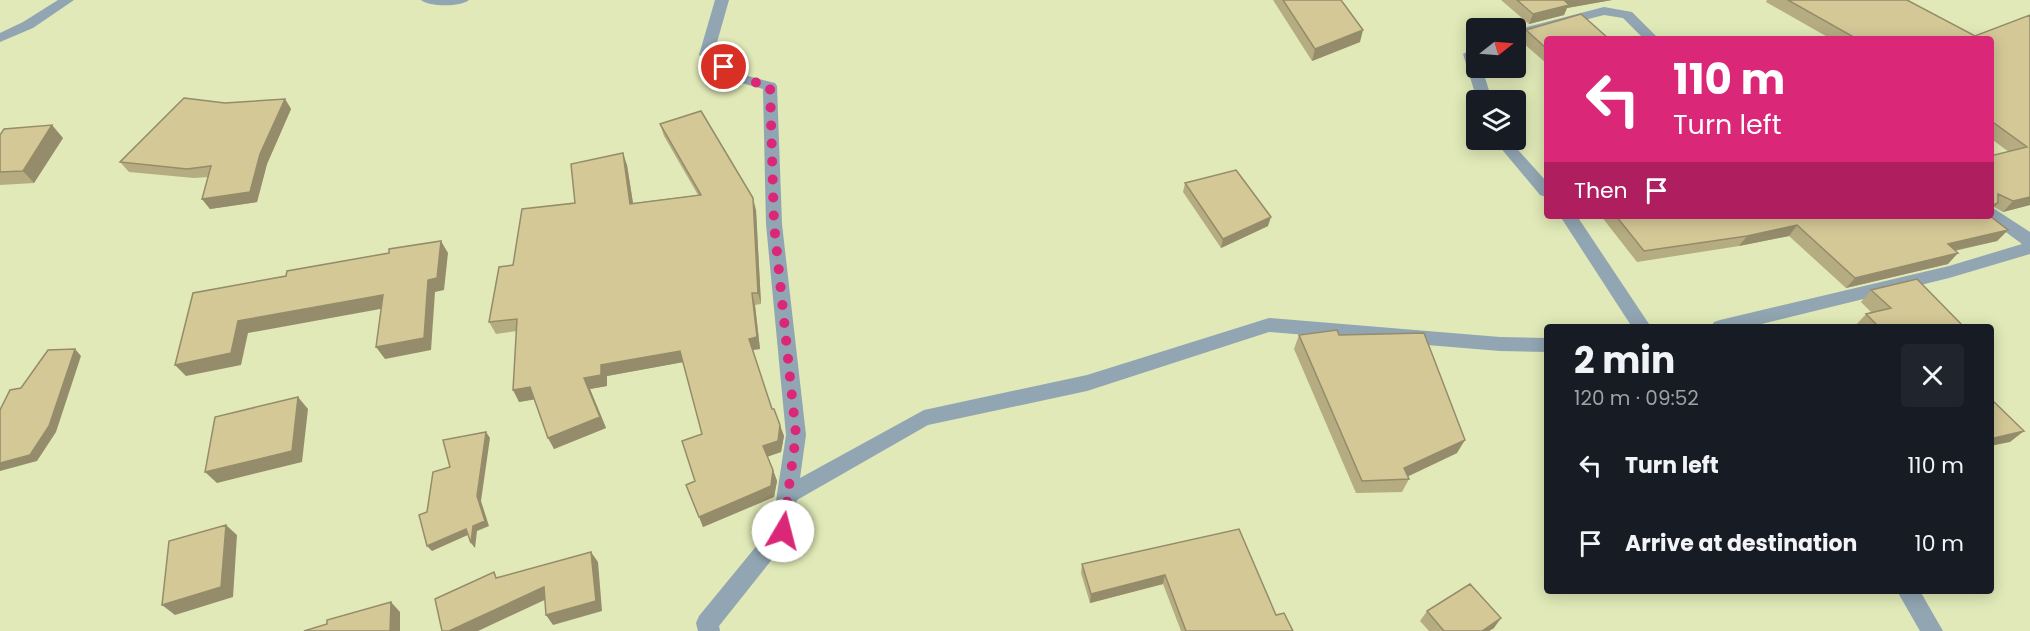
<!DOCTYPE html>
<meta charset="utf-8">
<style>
:root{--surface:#171b24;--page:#20242c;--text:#f1f3f6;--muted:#9ea1a6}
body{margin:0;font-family:Poppins,sans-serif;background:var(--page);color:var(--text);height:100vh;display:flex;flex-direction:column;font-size:22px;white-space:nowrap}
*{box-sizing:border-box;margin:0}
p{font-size:20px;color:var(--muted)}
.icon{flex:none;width:33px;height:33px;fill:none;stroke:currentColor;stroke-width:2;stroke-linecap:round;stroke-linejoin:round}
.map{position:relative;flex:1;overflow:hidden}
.panel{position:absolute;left:1544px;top:324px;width:450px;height:270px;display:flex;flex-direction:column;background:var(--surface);border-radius:6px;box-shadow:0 3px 15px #0003}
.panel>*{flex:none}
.hud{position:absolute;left:1544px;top:36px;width:450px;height:183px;border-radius:6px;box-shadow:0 3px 15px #0003;background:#db2777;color:#fff;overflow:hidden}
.needle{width:39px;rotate:73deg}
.tools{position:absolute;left:1466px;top:18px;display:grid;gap:12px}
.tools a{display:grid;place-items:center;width:60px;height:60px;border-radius:6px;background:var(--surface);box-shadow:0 3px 15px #0003;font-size:30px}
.pin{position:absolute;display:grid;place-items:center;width:51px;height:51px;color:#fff;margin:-26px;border:3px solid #fff;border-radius:50%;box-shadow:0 2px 6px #0007}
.me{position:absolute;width:66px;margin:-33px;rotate:8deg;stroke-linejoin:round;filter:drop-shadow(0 0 4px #0008)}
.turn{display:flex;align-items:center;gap:21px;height:126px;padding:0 30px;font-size:27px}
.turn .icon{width:78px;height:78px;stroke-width:2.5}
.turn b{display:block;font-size:42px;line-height:51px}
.then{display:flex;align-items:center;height:57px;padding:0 30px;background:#0003;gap:12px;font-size:22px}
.round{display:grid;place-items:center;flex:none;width:63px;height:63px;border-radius:6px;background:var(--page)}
.overview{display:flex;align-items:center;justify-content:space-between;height:102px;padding:0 30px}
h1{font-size:36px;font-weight:700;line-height:45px}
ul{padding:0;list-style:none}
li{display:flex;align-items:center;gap:18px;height:78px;padding:0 30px}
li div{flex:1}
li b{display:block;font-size:22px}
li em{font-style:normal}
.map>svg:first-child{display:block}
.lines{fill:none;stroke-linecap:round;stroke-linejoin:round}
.minor{fill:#91a5b2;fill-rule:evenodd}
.wall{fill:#b6ac82}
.shaded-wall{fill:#948c6a}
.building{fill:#d4c897;stroke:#948c6a;stroke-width:1.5}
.route{stroke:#db2777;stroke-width:10;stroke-dasharray:0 18}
</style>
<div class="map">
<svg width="2030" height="631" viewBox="0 0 2030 631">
<rect width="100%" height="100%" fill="#e0e9b7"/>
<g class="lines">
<path class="minor" d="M58,0H74L33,28L0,42V33L23,22Z
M421,0H469C461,7 429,7 421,0Z
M715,0H729L714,53L748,76L775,83L777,86L782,224L806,435L800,478L924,410L1087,375L1269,318L1500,337L1546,338V352L1500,351L1269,332L1087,391L928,425L797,500L789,538L719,626L720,631H698L696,623L699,616L772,527L786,435L766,224L763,89L738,82L699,55Z
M1604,7L1632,12L1659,39H1644L1623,18L1604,15L1515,38V30Z
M1476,47V68H1482L1492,100H1477L1463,54Z
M1494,140H1509L1546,181V197L1540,195Z
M1990,206L2030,232V254L1949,278L1749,327H1711L1714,322L1720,320L1949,266L2022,244L1984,216H1990Z
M1560,216H1577L1651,327H1632Z
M1897,591H1920L1943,631H1920Z"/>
</g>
<path class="wall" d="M1273,0H1341L1360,42L1312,61Z
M1501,0H1612L1567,8L1564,15L1529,24Z
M1767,0H1907L1975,36L2030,15V205L2003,212L1994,207L1990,211L2009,152L1990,138V39H1831L1766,2Z
M1526,30L1546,39V63L1521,41Z
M285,99L291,109L267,164L257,202L210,209L202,199L208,177L194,178L129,172L120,162L225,103Z
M660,124L756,210L761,304L755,305L760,349L752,350L772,409L784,436L781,452L767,457L773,470L777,481L774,497L703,527L695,481L702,434L683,362L607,376V386L590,389L606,428L554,449L534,399L519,402L517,331L496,334L489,322L513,265L575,203L627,165L633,203L698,195L664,136Z
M0,135L63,138L34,183L0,185Z
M1185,183L1268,226L1221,248L1183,192Z
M1601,216H1990L2008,230L1997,241L1955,251L1948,264L1846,288L1789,236L1739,246L1637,262Z
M1871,290L1964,327H1857L1855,326L1866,314L1872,313L1861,302Z
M1299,335H1339L1457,453L1407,477L1409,479L1402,492L1356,493L1294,349Z
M1239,529L1276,615L1293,631H1181L1163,584L1090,603L1081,573L1082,564Z
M1427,611L1494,628L1489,631H1429L1420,621Z"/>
<path class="shaded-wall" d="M1563,0H1612L1567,8L1564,15L1529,24L1533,14Z
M1363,30L1360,42L1312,61L1315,49Z
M285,99L291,109L267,164L257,202L210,209L202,199L260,154Z
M52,125L63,138L34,183L23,171Z
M623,153L627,165L635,216L630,204Z
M2030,197V205L2003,212L2013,201Z
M753,198L756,210L761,304L758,293Z
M1998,203L1990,211V206Z
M1271,217L1268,226L1221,248L1223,239Z
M1797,225L1789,236L1739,246L1747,236Z
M2008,230L1997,241L1938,254L1948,244Z
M441,241L448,253L444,290L435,292L431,350L385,359L376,347L428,280Z
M1958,253L1948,264L1846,288L1855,278Z
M752,293L755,305L760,349L752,350L749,339Z
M383,295L391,307L248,333L241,365L186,376L175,365L238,321Z
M75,349L81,356L56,432L37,461L0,471V463Z
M680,351L684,362L607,376V386L590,389L606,428L554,449L548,438L584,378L601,365Z
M530,387L537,399L519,402L513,390Z
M298,397L308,409L302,462L217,483L205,472Z
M780,425L784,436L781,452L766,457L763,446Z
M2024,431L2010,442L1990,446V439Z
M486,432L490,438L481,501L489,526L477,531L475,548L471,543Z
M1465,440L1457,453L1402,479L1404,468Z
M773,470L777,481L774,497L703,527L699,517Z
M226,525L237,535L233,597L175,615L162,605Z
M466,529L470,534L432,551L427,546Z
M591,552L598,562L602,611L553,625L546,615Z
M1165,575L1163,584L1090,603L1091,594Z
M544,587L551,597L478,631H449Z
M391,602L400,612V631H390Z
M1501,618L1494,628L1489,631H1482Z"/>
<path class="building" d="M1283,0H1341L1363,30L1315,49Z
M1517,0H1564L1569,5L1533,14Z
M1788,0H1907L1975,36L2030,15V197L2013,201L1998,194V203L1990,206V156L2027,147L1990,120V39H1857Z
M1581,14L1609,39H1546V48L1526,30Z
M184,98L225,103L285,99L260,154L250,192L202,199L211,166L187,169L120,162Z
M701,111L753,198L758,293H752L757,337L749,339L772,409H774L780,425L778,441L763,446L773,470L771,486L699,517L686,485L695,481L682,441L702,434L680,351L601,365V375L584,378L600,417L548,438L530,387L513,390L517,319L489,322L499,267L513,265L522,209L575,203L571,164L623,153L630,204L701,195L660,124Z
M52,125L23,171L0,172V135L4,129Z
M1236,170L1271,217L1223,239L1185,183Z
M1616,216H1990L2008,230L1948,244L1958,253L1855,278L1797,225L1747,236L1644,251Z
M441,241L437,278L428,280L424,338L376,347L383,295L238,321L231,353L175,365L193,293L286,276L287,271L389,253V249Z
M1917,279L1964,327H1879L1866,314L1891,308L1871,290Z
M1337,330L1339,335L1424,333L1465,440L1404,468L1409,479L1362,481L1299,335Z
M75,349L49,426L30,455L0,463V410L10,390L21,388L48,350Z
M298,397L292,451L205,472L215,417Z
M1990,398L2024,431L1990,439Z
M486,432L477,496L485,521L473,526L471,543L466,529L427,546L419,515L427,512L433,472L450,467L443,440Z
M226,525L221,587L162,605L169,541Z
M1239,529L1276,615L1284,613L1293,631H1186L1165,575L1091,594L1082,564Z
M591,552L596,601L546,615L544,587L449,631H442L435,599L494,572L496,578Z
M1470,584L1501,618L1482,631H1444L1427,611Z
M391,602L390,631H304L327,624V620Z"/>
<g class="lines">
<path class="route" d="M724,67L742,79L770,86L774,224L796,435L783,531"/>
</g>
</svg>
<div class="tools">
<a><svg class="needle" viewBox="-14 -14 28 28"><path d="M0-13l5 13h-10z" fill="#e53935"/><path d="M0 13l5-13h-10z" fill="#9ea1a6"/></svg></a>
<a><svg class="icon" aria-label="layers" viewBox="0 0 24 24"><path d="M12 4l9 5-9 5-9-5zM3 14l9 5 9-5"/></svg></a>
</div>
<div class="pin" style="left:724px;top:67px;background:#d93025"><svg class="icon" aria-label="arrive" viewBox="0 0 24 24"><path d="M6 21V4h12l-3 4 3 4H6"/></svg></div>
<svg class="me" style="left:783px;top:531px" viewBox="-20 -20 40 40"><circle r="19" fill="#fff"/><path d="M0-13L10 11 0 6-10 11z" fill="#db2777"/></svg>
<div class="hud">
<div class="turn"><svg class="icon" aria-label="left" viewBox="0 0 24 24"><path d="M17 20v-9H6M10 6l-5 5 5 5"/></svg><div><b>110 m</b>Turn left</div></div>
<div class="then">Then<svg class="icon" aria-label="arrive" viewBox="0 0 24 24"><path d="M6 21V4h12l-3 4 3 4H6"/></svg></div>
</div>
<section class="panel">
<div class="overview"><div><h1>2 min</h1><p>120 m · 09:52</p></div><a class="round"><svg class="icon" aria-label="close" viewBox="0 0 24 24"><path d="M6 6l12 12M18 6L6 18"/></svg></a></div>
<ul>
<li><svg class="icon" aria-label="left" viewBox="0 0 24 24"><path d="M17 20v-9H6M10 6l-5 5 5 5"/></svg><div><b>Turn left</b></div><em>110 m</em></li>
<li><svg class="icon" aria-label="arrive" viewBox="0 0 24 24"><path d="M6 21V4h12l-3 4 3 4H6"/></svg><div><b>Arrive at destination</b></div><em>10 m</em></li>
</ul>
</section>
</div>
